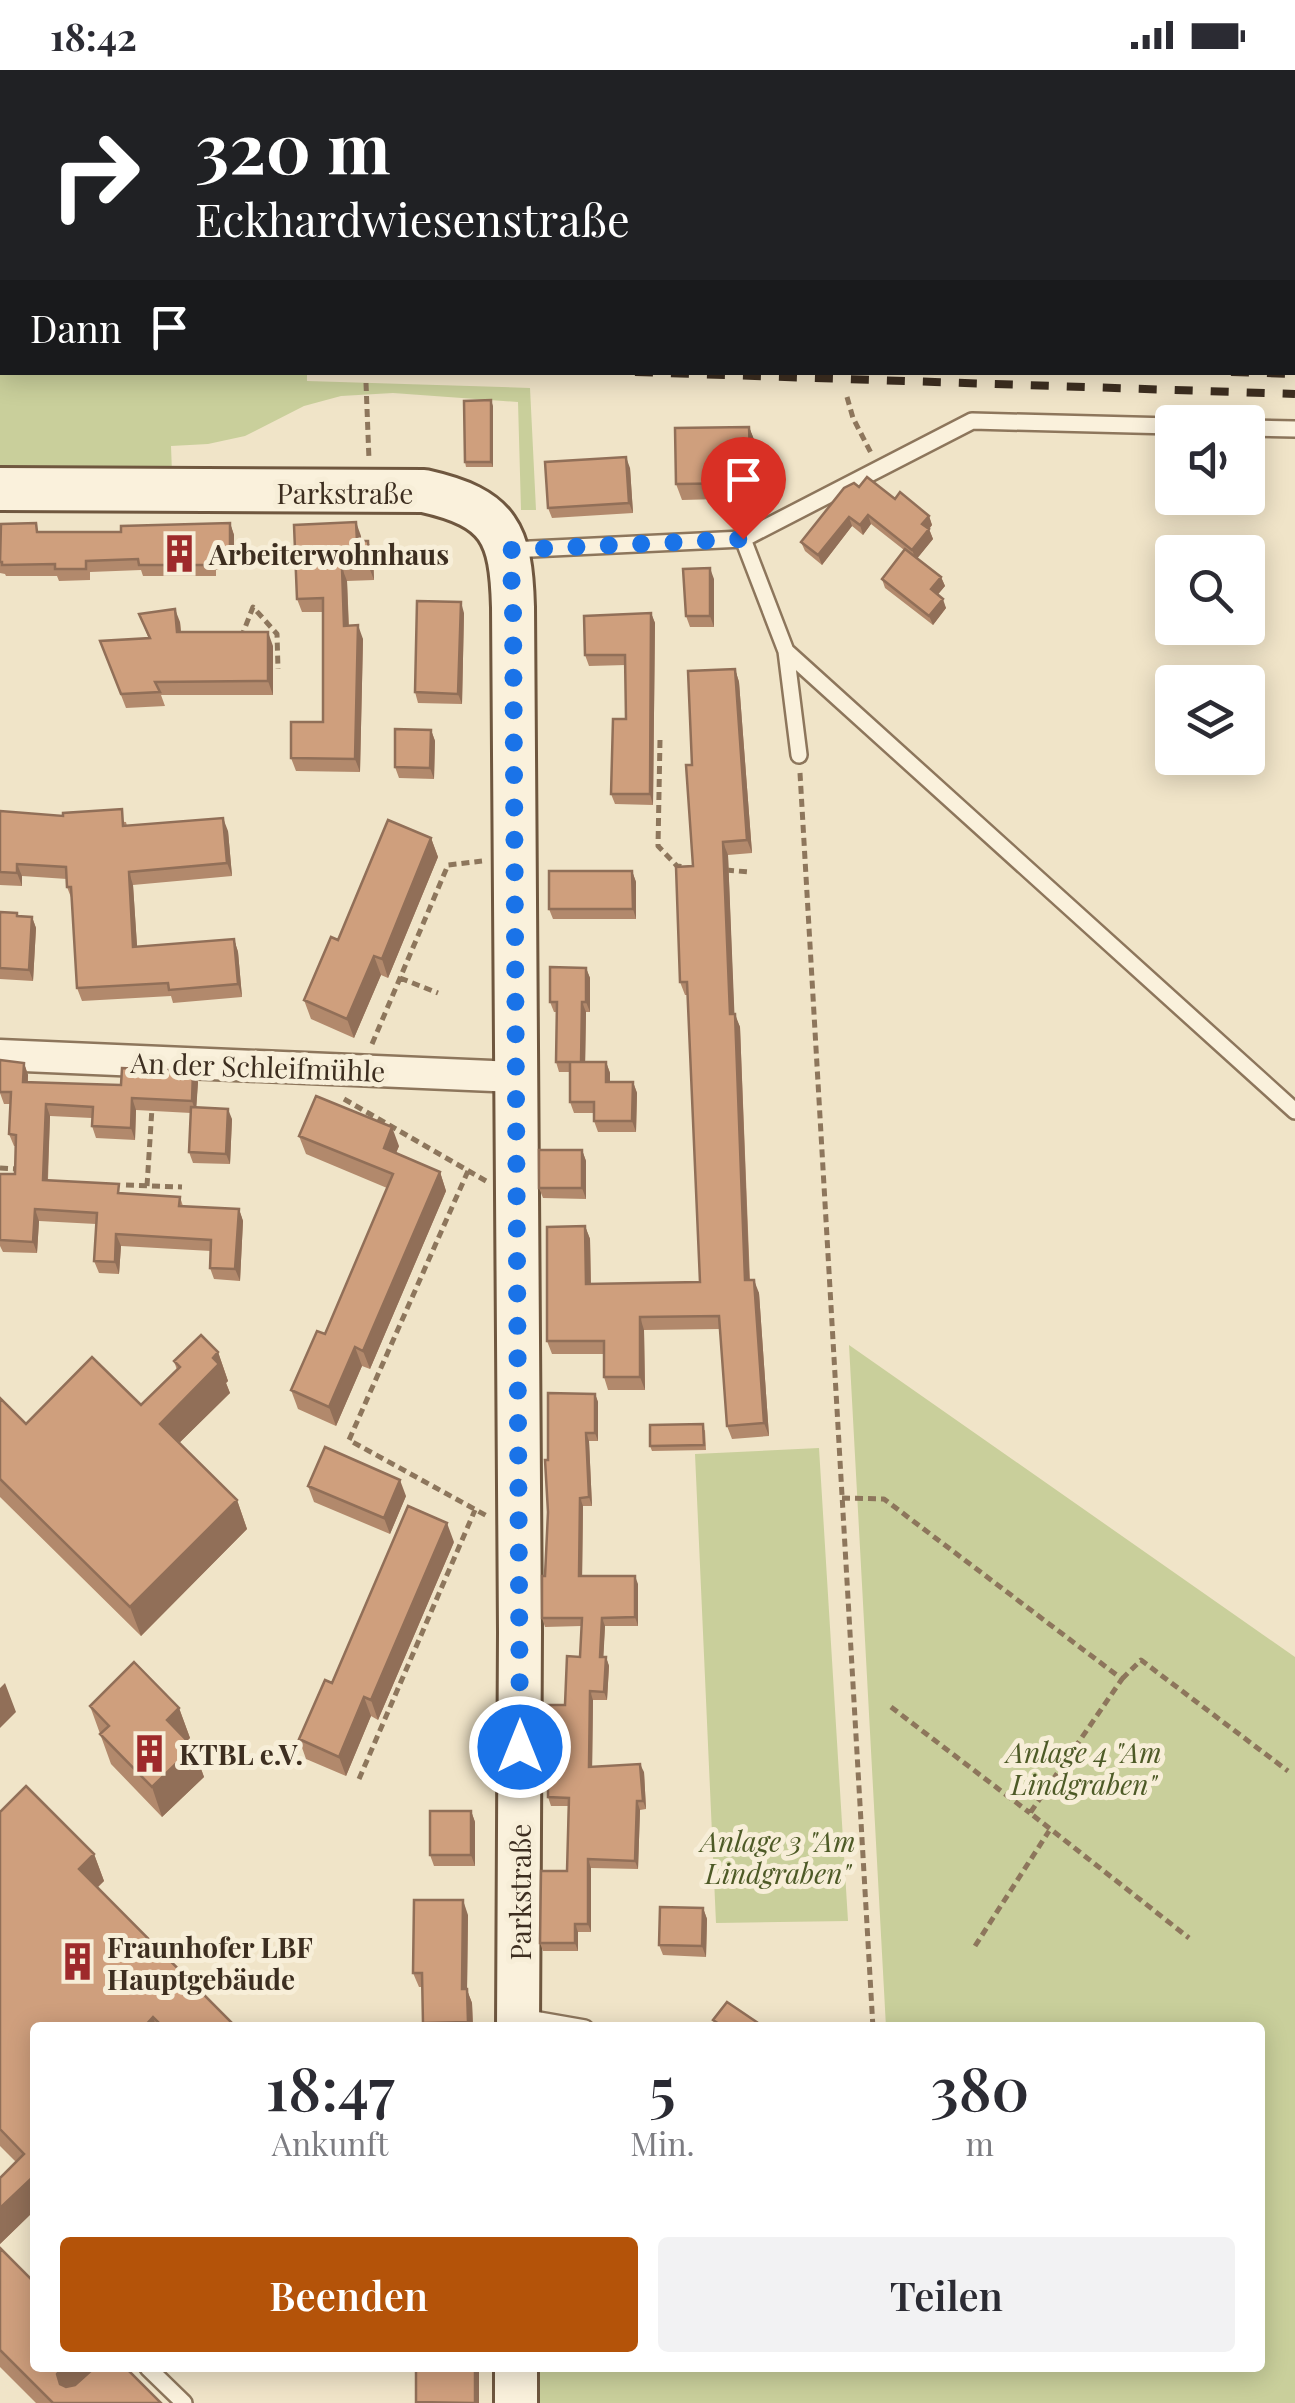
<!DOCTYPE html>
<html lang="de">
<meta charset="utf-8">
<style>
:root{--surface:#fff;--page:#f2f2f3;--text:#2b2b33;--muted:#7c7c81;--accent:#b45309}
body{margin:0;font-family:"Playfair Display",serif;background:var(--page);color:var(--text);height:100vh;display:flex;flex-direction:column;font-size:38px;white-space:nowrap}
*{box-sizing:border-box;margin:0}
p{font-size:32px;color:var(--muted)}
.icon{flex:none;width:55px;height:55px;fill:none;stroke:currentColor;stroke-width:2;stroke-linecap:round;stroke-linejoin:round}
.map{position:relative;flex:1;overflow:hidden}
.details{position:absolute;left:30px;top:1952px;width:1235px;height:350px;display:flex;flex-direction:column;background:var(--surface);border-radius:10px;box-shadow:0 5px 25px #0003}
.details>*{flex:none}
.hud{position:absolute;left:0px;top:0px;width:1295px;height:305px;box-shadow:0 5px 25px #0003;background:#202124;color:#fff;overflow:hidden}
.controls{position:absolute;left:1155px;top:335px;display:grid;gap:20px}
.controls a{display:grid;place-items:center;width:110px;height:110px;border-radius:10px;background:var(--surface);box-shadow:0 5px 25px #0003;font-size:50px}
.pin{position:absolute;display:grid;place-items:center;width:85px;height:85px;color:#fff;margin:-102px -42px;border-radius:50% 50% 50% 0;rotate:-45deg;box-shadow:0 0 10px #0007}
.pin .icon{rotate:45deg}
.me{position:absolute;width:110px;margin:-55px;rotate:0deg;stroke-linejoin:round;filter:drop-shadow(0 0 8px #0008)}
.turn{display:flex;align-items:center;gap:35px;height:210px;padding:0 30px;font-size:45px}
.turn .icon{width:130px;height:130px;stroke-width:2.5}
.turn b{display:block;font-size:70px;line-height:85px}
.then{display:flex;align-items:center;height:95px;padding:0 30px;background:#0003;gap:20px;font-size:38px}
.eta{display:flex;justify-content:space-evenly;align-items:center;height:170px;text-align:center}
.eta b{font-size:60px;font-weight:600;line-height:70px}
.action{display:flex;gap:20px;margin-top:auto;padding:20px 30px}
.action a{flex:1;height:115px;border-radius:10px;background:var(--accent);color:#fff;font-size:40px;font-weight:600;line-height:115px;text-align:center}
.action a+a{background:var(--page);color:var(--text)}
.status{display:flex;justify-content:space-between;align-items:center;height:70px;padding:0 50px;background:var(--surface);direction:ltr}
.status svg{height:28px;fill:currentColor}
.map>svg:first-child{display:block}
.green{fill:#c9cf9b}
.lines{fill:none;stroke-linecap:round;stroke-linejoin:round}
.lane-casing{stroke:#8d765c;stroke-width:20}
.street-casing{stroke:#8d765c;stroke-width:35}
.secondary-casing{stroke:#6f573f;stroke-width:48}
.path{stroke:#8d765c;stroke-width:5;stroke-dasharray:8 5;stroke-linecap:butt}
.lane{stroke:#faf1dc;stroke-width:15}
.street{stroke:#faf1dc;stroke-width:30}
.secondary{stroke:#faf1dc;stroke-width:42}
.rail{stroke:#3d2e20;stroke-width:8;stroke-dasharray:18 18;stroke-linecap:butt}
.wall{fill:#b2896c}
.shaded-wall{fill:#916f58}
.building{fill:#cf9f7d;stroke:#916f58;stroke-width:2.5}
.route{stroke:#1a73e8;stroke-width:18;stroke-dasharray:0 32.4}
.labels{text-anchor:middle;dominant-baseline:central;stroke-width:10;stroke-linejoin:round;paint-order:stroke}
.street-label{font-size:28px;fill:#3d2e20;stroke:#f7eed8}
.poi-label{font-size:28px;font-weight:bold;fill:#3d2e20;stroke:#f7eed8;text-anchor:start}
.park-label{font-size:28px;font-style:italic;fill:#4d5a26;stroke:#f7eed8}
</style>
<div class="status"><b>18:42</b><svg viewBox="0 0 49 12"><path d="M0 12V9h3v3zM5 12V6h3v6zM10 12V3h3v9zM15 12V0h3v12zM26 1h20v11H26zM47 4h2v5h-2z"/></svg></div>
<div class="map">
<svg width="1295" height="2333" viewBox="0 0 1295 2333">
<rect width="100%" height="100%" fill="#f0e4c8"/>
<path class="green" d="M307,304V311L530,318L536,440H521L518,332L393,323L341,326L304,336L245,366L208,374L171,376L172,403L0,404V305Z
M849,1275L1295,1587V2333H531L532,2298H1260V1958L886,1957Z
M819,1378L848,1851L716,1853L695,1384Z"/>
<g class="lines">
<defs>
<path id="lane" d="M1248,358L1295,359
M743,469L786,581L1295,1041
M510,480L743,469L972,351L1172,356
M786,581L799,685
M522,1947L585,1958
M148,2298L184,2333"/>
<path id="street" d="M0,985L516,1007"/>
<path id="secondary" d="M0,419L424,421C500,438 511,464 513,537L520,1562L518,1958
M516,2333V2298"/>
</defs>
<use href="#lane" class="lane-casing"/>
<use href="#street" class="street-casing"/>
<use href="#secondary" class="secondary-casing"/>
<path class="path" d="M110,2L116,0
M163,2L169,0
M302,2L305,0
M0,50L2,49
M366,313L369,390
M847,327L853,348L871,383
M241,568L253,537L277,564L278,599
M660,670L658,776L677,796L685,797
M800,703L873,1958
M726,800L749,802
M400,908L438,923
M372,974L448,795L482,791
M344,1029L486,1111
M0,1098L17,1099
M468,1101L349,1370L487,1446
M126,1115L182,1117
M147,1116L152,1038
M842,1428L884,1429L1122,1609L1030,1743L1189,1868
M1122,1609L1141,1590L1288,1701
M891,1637L1030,1743
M359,1709L475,1440
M975,1876L1049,1761"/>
<use href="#lane" class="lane"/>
<use href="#street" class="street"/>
<use href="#secondary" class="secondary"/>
<path class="rail" d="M1292,225H1295
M0,242H2
M1292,248H1295
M0,259H2
M0,275H2
M0,292H2
M635,302L1295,324
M1231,302L1295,304"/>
</g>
<path class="wall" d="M662,0H1063V2H663Z
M493,336V397H466L465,392Z
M749,357L755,372L757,428L682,430L676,414Z
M630,398L633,443L552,448L548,438Z
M859,417L895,429L929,446L932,455L929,459L933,469L917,488L941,507L945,516L938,524L946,538L933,555L885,518L882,509L904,480L871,454L863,465L852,456L822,495L805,481L801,472Z
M230,453L234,465V500H216V506H143L141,500L90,502V510L59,511L57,506H6L5,504L0,503V457L40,462H121Z
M361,466V471L373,484L374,510L347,511L349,556L363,569L360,702L296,701L291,688L323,652V542H302L297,529Z
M714,509V557H690L686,546Z
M464,543L462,634L418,633L415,622Z
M651,543L655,553L653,735L615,734L611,724L626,649V595L589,596L585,585Z
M139,544L180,552L181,562L273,576V625H161L165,636L126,638L100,571L149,569Z
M735,599L739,612L752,783L728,785L734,944L740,957L750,1210L759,1223L769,1366L732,1369L727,1356L720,1259L644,1260L645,1320H608L604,1307V1284H552L547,1271L585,1156L590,1169L591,1214L700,1212L688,925H685L680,912L693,796L692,695Z
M431,660L435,671L434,709L399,708L395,697Z
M0,741L126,752L127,756L228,761L232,806L133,815L137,877L234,869L238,882L242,927L173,933L171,926L82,931L77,918L72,830L67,817V809L22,806V816L0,815Z
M431,768L438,787L388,908L381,905L354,968L311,949L304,930L338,870Z
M632,801L636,812V849H553L549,839Z
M0,842L17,843L18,846L32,847L36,858L33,911L0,909Z
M586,898L590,908V942H586L585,992H606L610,1003V1012H633L637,1023L636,1062H598L594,1051V1043H574L570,1032V1002H559L556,992L557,942H554L550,932Z
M0,990L24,993L28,1005V1012L121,1015L193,1001L198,1012L196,1037L232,1049L230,1094L193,1093L189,1082L191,1043L136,1040L135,1070L96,1068L92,1056V1048L50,1046L48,1110L122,1123L180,1127L183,1136L239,1139L243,1151L240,1211L214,1209L210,1198L211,1181L121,1176L119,1204L99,1203L94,1191L96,1154L39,1151L37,1183L3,1182L0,1176V1104H15L16,1076H14L9,1064L10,1034H4L0,1023Z
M299,1066L399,1076L396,1083L440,1102L446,1121L370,1299L362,1296L336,1356L298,1339L291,1320L325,1264L387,1118L306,1084Z
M582,1080L586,1091V1129L543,1128L539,1118Z
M218,1282L228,1311L226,1313L230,1323L179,1373L237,1430L247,1459L141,1566L0,1427V1328L26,1354L141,1335L177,1300L174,1291Z
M595,1324L598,1332V1371H589L592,1436H583L582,1506L638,1514V1556H605L603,1587H606L609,1596L607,1630H593L592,1697L644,1702L646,1739L640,1740L638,1799L591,1798V1862H578V1881H543L540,1873L567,1801L568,1736H551L548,1727V1685H545L542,1676L565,1635L580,1587L581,1556L545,1557L542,1548L548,1442V1390Z
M705,1360L706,1380L652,1381L650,1376Z
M308,1416L406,1426L390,1464L314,1432Z
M454,1472L378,1650L371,1646L346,1706L306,1689L299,1669L332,1613Z
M90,1636L179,1638L190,1668L187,1671L193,1677L204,1707L162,1747L111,1694Z
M471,1741L475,1752V1796H434L430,1785Z
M0,1742L94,1784L104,1811L97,1817L236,1958H35V2140L0,2174L16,2092L0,2076Z
M703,1838L707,1849L706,1887L663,1885L659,1875Z
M468,1845L467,1920L472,1933L473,1958H425L423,1953L422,1917H419L413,1903Z
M0,2178L35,2213L161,2333H36L0,2297Z"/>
<path class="shaded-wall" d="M491,330L493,336V397L491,392Z
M749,357L755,372L757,428L751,413Z
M626,387L630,398L633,443L629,433Z
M868,445L871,454L863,465L860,455Z
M929,446L932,455L929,459L933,469L916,490L912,480L922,454Z
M849,447L852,456L822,495L818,485Z
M356,452L361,466L362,485L357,471Z
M230,453L234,465V500L230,489Z
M368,471L373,484L374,510L369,497Z
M342,498L347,511L349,569L344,556Z
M710,498L714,509V557L710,546Z
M941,507L945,516L935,528L931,519Z
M943,529L946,538L933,555L929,546Z
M461,532L464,543L462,634L458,624Z
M175,539L180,552L182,576L177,562Z
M651,543L655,553L653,735L650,724Z
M358,555L363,569L360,702L355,689Z
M268,562L273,576V625L268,611Z
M735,599L739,612L752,783L747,770Z
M431,660L435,671L434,709L430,698Z
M223,748L228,761L232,806L227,793Z
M431,768L438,787L388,908L382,889Z
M723,772L728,785L735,957L730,944Z
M17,794L22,806V816L17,803Z
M632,801L636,812V849L633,839Z
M129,802L133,815L138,890L133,877Z
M32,847L36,858L33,911L29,900Z
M234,869L238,882L242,927L238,914Z
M374,886L381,905L354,968L347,949Z
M586,898L590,908V942L586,932Z
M582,932L586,942L585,1002L581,992Z
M735,944L740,957L750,1224L745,1210Z
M606,992L610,1003V1022L606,1012Z
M24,993L28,1005L27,1023L23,1012Z
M193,1001L198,1012L196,1043L192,1031Z
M633,1012L637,1023L636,1062L632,1051Z
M132,1028L136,1040L135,1070L131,1058Z
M46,1034L50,1046L47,1122L43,1110Z
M228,1039L232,1049L230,1094L226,1084Z
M392,1057L399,1076L390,1097L384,1078Z
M582,1080L586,1091V1129L582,1118Z
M440,1102L446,1121L370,1299L363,1281Z
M35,1139L39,1151L37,1183L33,1172Z
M239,1139L243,1151L240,1211L235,1199Z
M585,1156L590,1169L591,1227L586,1214Z
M116,1164L121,1176L119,1204L115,1192Z
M754,1210L759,1223L769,1366L764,1353Z
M640,1247L644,1260L645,1320L640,1307Z
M355,1277L362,1296L336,1356L329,1337Z
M218,1282L228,1311L226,1313L230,1323L170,1382L160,1354Z
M595,1324L598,1332V1371L595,1363Z
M586,1363L589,1371L592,1436L589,1427Z
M400,1410L406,1426L390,1464L384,1448Z
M580,1428L583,1436L582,1515L579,1506Z
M237,1430L247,1459L141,1566L130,1537Z
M447,1453L454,1472L378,1650L371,1630Z
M635,1506L638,1514V1556L635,1547Z
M602,1548L605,1556L603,1595L600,1587Z
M606,1587L609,1596L607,1630L604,1622Z
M5,1613L16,1642L0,1658V1618Z
M590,1621L593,1630L592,1706L589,1697Z
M364,1627L371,1646L346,1706L339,1687Z
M179,1638L190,1668L177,1680L167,1650Z
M193,1677L204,1707L162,1747L152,1717Z
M640,1694L644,1702L646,1739L643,1731Z
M637,1731L640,1740L638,1799L635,1791Z
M471,1741L475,1752V1796L471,1785Z
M94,1784L104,1811L89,1826L79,1799Z
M588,1789L591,1798V1862L588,1854Z
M463,1830L468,1845L467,1920L472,1933L473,1958H470L468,1952L462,1919Z
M703,1838L707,1849L706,1887L702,1876Z
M575,1854L578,1862V1881L575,1873Z
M153,1947L157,1958H143Z
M35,2105V2140L0,2174V2138Z
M62,2298H101L70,2325L60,2314L57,2304Z
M475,2298H479V2333H475Z"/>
<path class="building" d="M0,0H17L18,2H2V16L0,18Z
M361,0H502L499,2H360Z
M662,0H1015V2H663Z
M1267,0H1295V60H1292V2H1267Z
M491,330V392H465L464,331Z
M749,357L751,413L676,414L675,358Z
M626,387L629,433L548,438L545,392Z
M867,407L895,429L900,422L929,446L922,454L929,459L912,480L868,445L860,455L849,447L818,485L801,472L844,418L854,413L859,417Z
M356,452L357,471H368L369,497L342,498L344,556L358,555L355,689L291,688V652H323V528L297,529L294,455Z
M36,453L37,462H121V456L230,453V489H212V495H139L138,489L86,491V499H55V494L2,495V492H0L1,454Z
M905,479L941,507L931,519L943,529L929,546L882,509Z
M710,498V546H686L683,499Z
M417,531L461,532L458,624L415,622Z
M175,539L177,562H268V611L155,612L160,622L121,624L100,571L150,568L139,544Z
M651,543L650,724H611L613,649H626L625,585H585L584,546Z
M735,599L747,770L723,772L730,944H735L745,1210H754L764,1353L727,1356L719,1246L640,1247V1307H604V1271H547V1157L585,1156L586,1214L700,1212L687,912H680L676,797L693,796L686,695H692L688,601Z
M395,659L431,660L430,698L395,697Z
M122,739L123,756L223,748L227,793L129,802L133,877L234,869L238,914L169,920L168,913L77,918L71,817H67L66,797L17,794V803L0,802V741L63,746V743Z
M388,750L431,768L382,889L374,886L347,949L304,930L331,867L338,870Z
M549,801H632L633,839H549Z
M0,842L17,843V846L32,847L29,900L0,898Z
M550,897L586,898V932H582L581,992H556L557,932H550Z
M0,990L24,993L23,1012L121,1015L122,998L193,1001L192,1031L132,1028L131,1058L92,1056L93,1037L46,1034L43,1110L119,1114L118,1123L180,1127L179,1136L239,1139L235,1199L210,1198L211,1170L116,1164L115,1192L94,1191L97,1143L35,1139L33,1172L0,1170V1104H15L16,1065L9,1064L11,1022H0Z
M570,992H606V1012H633L632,1051H594V1032H570Z
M316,1026L392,1057L384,1078L440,1102L363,1281L355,1277L329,1337L291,1320L317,1261L325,1264L393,1104L299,1066Z
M191,1037L228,1039L226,1084L189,1082Z
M539,1080H582V1118H539Z
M201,1265L218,1282L213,1288L219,1294L160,1354L237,1430L130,1537L0,1409V1328L26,1354L92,1287L141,1335L180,1297L174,1291Z
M548,1323L595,1324V1363H586L589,1427L580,1428L579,1506H635V1547L602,1548L600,1587H606L604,1622L590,1621L589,1697L640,1694L643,1731H637L635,1791L588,1789V1854H575V1873H540L541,1801H567L569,1728L548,1727V1676H542V1635H565L567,1586L580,1587L582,1548H542V1506H545L548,1442L545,1390H548Z
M703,1354L704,1375L650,1376V1355Z
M325,1377L400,1410L384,1448L308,1416Z
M408,1436L447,1453L371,1630L364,1627L339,1687L299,1669L325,1610L332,1613Z
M134,1592L179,1638L167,1650L193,1677L152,1717L100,1664L109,1656L90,1636Z
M26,1716L94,1784L79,1799L236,1957L164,1958L153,1947L143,1958H35V2105L0,2138V2108L24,2084L0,2059V1742Z
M430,1741H471V1785H430Z
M414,1830H463L462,1919H467L468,1952L423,1953L422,1903H413Z
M660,1837L703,1838L702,1876L659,1875Z
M727,1932L761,1955L764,1958H725L713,1950Z
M332,1956H384V1958H332Z
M0,2178L35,2213V2298H62L57,2304L60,2314L66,2317L75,2315L94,2298H126L161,2333H53L0,2280Z
M416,2298H475V2333L416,2332Z"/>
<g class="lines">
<path class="route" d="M520,1677L513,538L510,480L743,469"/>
</g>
<defs>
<symbol id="building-bare" viewBox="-9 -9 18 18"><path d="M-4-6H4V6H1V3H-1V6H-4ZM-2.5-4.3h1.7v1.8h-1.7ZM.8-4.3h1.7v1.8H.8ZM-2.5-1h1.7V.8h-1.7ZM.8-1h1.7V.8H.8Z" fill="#9e2a2b" stroke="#f7eed8" stroke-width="2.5" paint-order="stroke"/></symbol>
</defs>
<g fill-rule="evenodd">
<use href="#building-bare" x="152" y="456" width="55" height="55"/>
<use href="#building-bare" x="122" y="1656" width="55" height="55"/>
<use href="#building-bare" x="50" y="1864" width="55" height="55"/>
</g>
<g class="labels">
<g class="street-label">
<text x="345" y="422">Parkstraße</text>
<text transform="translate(258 996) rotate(2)">An der Schleifmühle</text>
<text transform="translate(519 1822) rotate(-90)">Parkstraße</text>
</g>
<g class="poi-label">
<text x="209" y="483">Arbeiterwohnhaus</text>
<text x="179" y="1683">KTBL e.V.</text>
<text x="107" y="1876">Fraunhofer LBF<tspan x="107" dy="32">Hauptgebäude</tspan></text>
</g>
<g class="park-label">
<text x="1084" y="1681">Anlage 4 "Am<tspan x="1084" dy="32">Lindgraben"</tspan></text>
<text x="778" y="1770">Anlage 3 "Am<tspan x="778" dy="32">Lindgraben"</tspan></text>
</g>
</g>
</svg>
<div class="controls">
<a><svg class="icon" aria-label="sound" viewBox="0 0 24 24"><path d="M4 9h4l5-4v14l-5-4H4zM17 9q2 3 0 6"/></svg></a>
<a><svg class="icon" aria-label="search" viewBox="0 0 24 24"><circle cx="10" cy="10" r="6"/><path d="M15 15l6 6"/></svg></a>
<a><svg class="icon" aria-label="layers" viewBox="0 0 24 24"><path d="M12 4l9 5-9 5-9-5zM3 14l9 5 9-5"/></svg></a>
</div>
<div class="pin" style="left:743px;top:469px;background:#d93025"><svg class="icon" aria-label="arrive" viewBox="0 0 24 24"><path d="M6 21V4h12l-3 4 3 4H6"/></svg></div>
<svg class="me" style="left:520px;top:1677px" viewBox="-20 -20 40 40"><circle r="17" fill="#1a73e8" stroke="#fff" stroke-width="3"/><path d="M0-11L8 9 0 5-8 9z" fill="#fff"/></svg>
<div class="hud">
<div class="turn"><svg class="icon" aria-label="right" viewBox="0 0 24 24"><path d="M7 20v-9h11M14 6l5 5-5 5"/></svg><div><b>320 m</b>Eckhardwiesenstraße</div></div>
<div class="then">Dann<svg class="icon" aria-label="arrive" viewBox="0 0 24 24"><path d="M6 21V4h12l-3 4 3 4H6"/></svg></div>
</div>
<section class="details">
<div class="eta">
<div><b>18:47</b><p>Ankunft</p></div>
<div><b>5</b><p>Min.</p></div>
<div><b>380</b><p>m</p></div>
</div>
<div class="action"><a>Beenden</a><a>Teilen</a></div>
</section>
</div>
